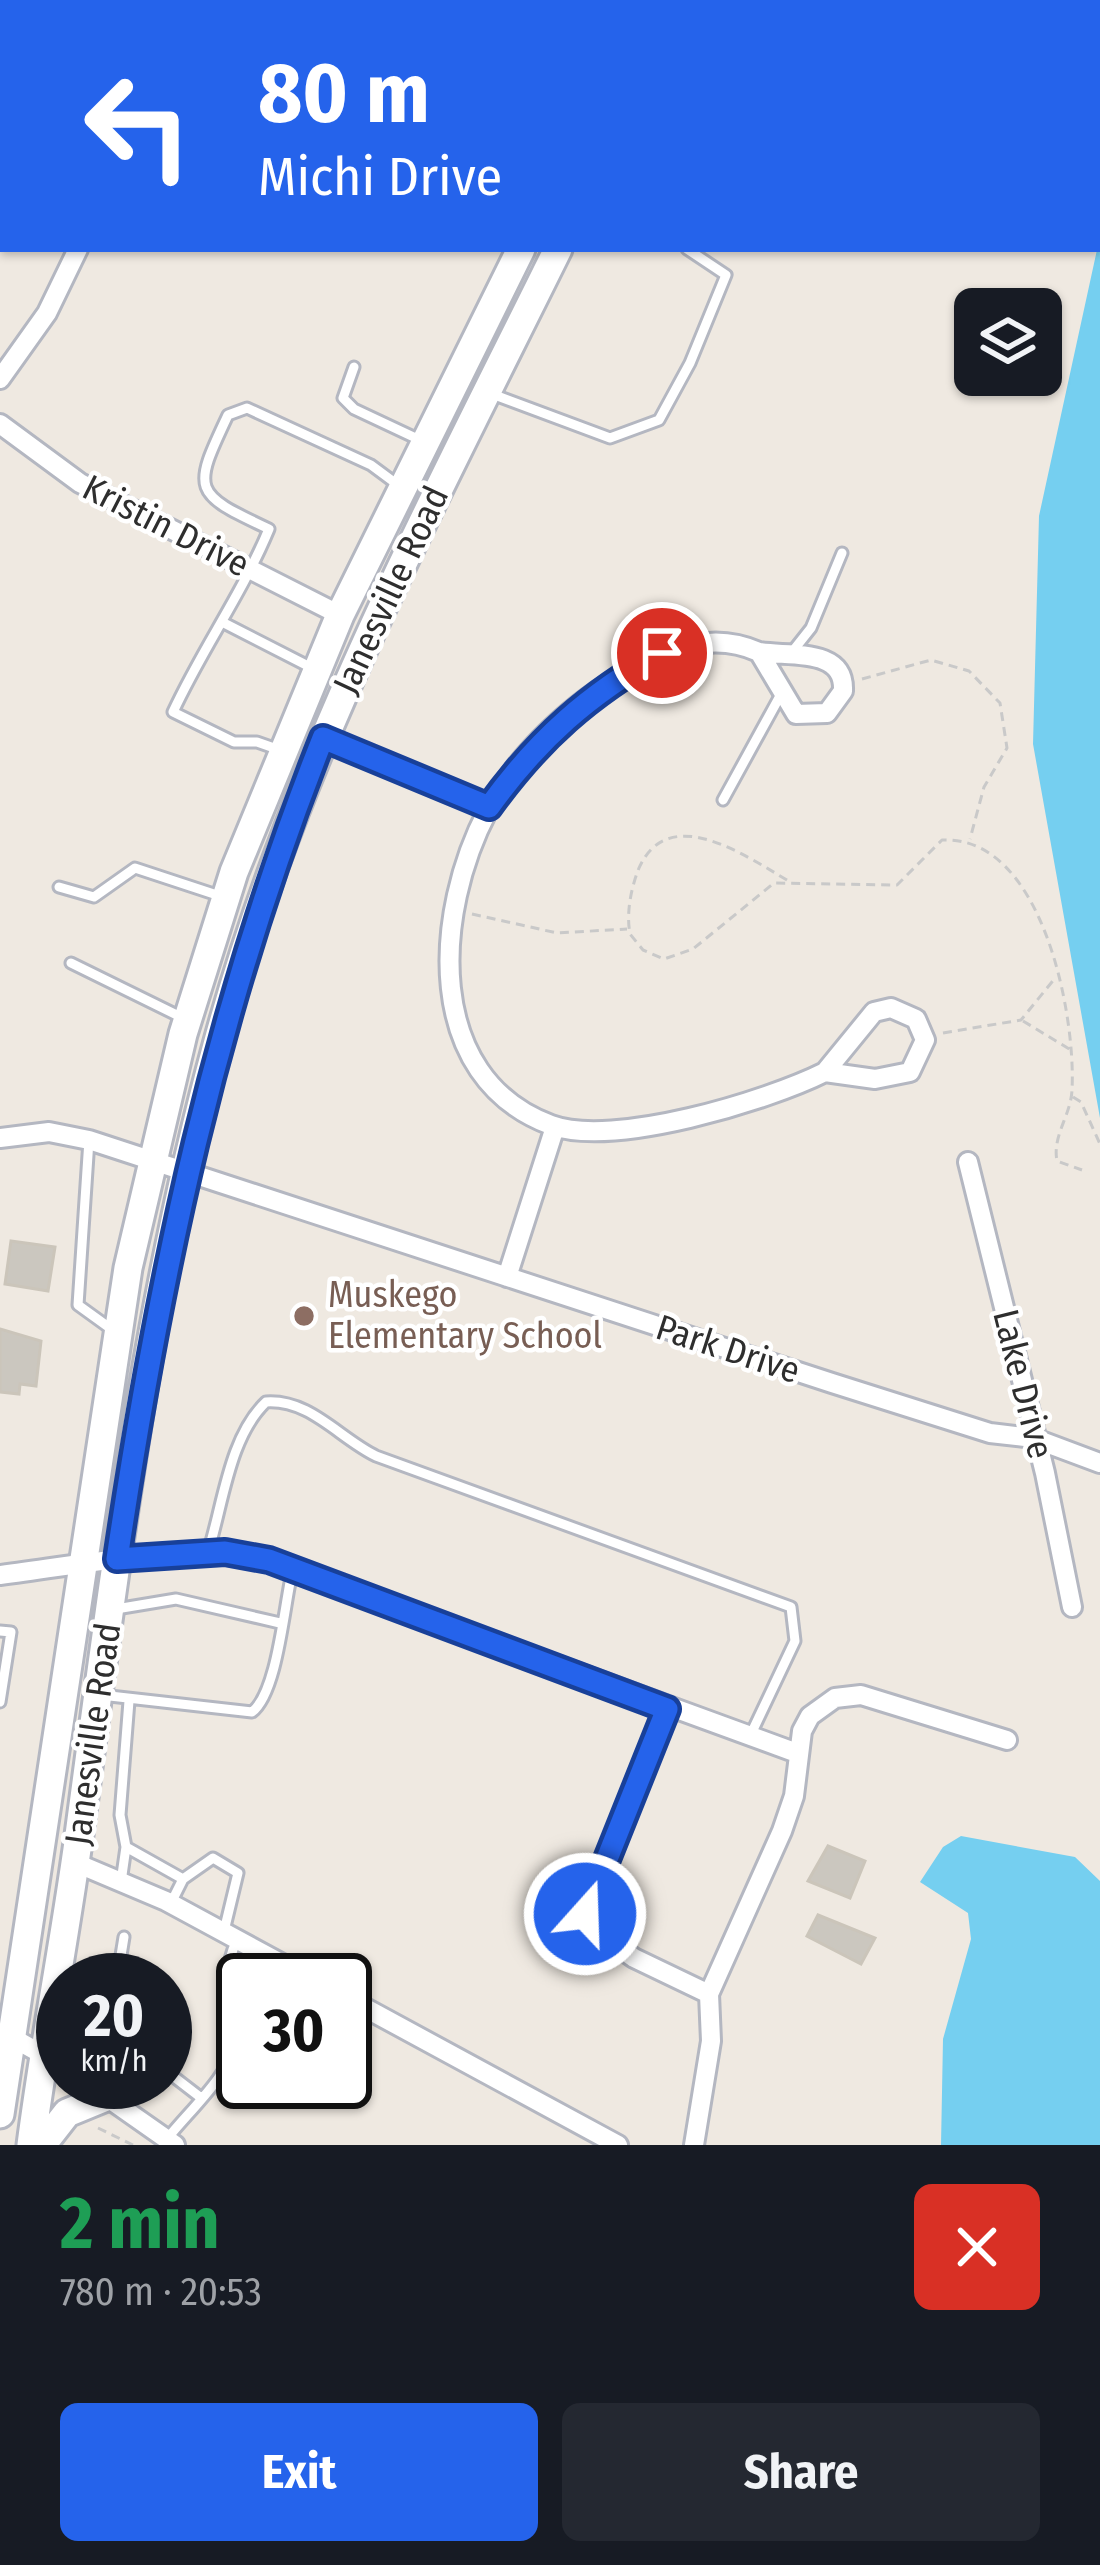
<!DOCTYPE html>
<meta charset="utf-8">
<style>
:root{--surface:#171b24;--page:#242831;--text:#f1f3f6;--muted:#9ea1a6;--accent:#2563eb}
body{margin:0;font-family:"Fira Sans Condensed",sans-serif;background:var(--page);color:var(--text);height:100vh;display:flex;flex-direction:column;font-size:45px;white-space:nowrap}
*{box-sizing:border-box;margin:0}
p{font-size:39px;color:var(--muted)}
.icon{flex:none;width:66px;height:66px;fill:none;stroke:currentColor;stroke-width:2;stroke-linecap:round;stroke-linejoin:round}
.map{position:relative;height:2145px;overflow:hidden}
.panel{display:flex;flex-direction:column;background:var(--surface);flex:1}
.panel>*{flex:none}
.guide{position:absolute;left:0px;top:0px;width:1101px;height:252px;box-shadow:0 3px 9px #0004;background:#2563eb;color:#fff;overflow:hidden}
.controls{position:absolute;left:954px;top:288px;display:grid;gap:24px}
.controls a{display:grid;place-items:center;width:108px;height:108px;border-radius:18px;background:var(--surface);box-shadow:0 3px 9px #0004;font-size:60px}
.speed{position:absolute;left:36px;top:1953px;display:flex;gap:24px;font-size:60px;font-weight:700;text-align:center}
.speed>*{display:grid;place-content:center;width:156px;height:156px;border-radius:50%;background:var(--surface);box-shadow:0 3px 9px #0004;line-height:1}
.speed small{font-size:30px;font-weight:400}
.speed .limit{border:6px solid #111;border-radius:18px;background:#fff;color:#111}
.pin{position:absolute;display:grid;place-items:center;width:102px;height:102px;color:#fff;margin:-51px;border:6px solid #fff;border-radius:50%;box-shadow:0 3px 12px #0007}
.me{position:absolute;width:132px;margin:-66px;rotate:20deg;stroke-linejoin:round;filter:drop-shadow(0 0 9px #0008)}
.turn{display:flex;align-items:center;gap:42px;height:252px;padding:0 60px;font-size:54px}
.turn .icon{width:156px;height:156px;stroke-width:2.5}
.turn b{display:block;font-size:84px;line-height:102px}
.round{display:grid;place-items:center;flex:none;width:126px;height:126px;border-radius:18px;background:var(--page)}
.headline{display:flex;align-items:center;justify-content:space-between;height:204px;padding:0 60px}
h1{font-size:72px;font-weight:700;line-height:90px;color:#1e9e55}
.primary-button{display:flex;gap:24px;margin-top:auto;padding:24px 60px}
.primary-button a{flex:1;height:138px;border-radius:18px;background:var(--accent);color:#fff;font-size:48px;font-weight:700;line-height:138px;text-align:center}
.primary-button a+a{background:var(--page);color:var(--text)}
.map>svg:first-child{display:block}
.water{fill:#75cff0}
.building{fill:#cbc7bf;stroke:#cbc5ba;stroke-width:3}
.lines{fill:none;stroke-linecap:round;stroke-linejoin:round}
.service-casing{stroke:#b4b7c1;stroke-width:15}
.minor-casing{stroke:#b4b7c1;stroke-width:24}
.secondary-casing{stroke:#b4b7c1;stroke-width:33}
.path{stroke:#c9c9c9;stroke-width:3;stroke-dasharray:9 6;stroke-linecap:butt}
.service{stroke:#fff;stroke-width:9}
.minor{stroke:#fff;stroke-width:18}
.secondary{stroke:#fff;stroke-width:27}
.route-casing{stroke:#184099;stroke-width:30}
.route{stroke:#2563eb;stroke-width:21}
.education-dot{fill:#8d6e63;stroke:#fff;stroke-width:4.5}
.labels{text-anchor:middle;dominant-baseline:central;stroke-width:9;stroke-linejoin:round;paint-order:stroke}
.street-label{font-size:36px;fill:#2e2e2e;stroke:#fff}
.education-label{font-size:36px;fill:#785e54;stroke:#fff;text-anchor:start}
</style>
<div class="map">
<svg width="1100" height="2145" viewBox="0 0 1100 2145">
<rect width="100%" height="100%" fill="#efe9e1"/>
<path class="water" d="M1100,236V1118L1033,744L1039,516Z
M961,1836L1075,1857L1100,1881V2145H941L943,2039L971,1939L968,1913L920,1882L943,1847Z"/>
<path class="building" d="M11,1241L55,1247L48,1291L5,1284Z
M0,1329L41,1341L36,1386L20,1384L19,1394L0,1392Z
M828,1846L865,1861L850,1898L808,1881Z
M818,1915L875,1938L861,1964L807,1936Z"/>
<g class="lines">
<defs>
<path id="service" d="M846,0L857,3
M786,3L791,0
M354,367L343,398L354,409L420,440
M492,394L610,438L659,420L690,363L726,275L687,249
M224,623L312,668
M792,652L811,628L842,553
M277,749L257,742H234L173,712C202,649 242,594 269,529C192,493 192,491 228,415L247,408L371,465L398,485
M723,800L780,696
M59,887L94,897L135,868L220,896
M71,963L185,1019
M89,1140L78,1305L114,1331
M208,1552C223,1505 229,1437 266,1402C310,1399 339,1438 376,1456L791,1607L795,1641L751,1734
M116,1609L176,1599L280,1623
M0,1631L11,1632L0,1702
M101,1695L252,1712C278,1692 284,1604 293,1568
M126,1847L120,1815L129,1701
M183,1879L213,1858L238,1873L224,1931
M121,1882L126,1847L183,1879L171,1903
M117,1980L124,1937
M165,2070L200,2097
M167,2139C188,2112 231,2074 237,2039C244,2001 214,1989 237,1940"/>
<path id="minor" d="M0,379L47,313L78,249
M0,424L80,483L340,615
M759,652C712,631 672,648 630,671C574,701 518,753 488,810C434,912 422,1077 551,1125C613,1148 767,1101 825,1072
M759,652C789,657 845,647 843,691L827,713L796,714Z
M323,738L489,807
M891,1008L916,1019L925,1040L910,1072L875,1079L825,1072L874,1012Z
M0,1138L49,1132L89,1140L832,1383L990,1433L1033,1438L1100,1463
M968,1162L1045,1473L1072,1607
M507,1277L555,1127
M0,1575C90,1564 179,1543 269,1560L797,1753
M667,1709L589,1897L586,1924L634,1958L709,1994
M76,1863L166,1901L312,1980
M345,1997L618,2145
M4,2033L63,2066
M85,2082L175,2145
M694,2145L711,2041L709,1994L782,1831L794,1796L802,1731L810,1716L835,1698L861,1695L1007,1740"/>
<path id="secondary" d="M641,3L642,0
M679,3L681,0
M0,2114L128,1268L183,1034L234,872L340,615L521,249
M31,2145C45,2036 67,1929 81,1820C116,1560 148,1298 217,1045C293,764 430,508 558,249
M42,2145L67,2113L106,2097"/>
</defs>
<use href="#service" class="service-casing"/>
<use href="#minor" class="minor-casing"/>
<use href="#secondary" class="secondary-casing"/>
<path class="path" d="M862,679L931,660L969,671L1000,703L1007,748L984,787L970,839
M787,880C747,857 669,801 639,868C631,888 626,913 630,934L643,950L664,959L693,949L774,883L897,885L942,840C1042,835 1076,1014 1072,1090C1071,1115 1052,1136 1057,1161L1082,1170
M472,914L557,933L627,929
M1023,1021L1071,1050
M943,1033L1021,1020L1056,977
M1073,1097L1081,1102L1100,1144
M98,2128L133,2145"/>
<use href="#service" class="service"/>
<use href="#minor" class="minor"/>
<use href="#secondary" class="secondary"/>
</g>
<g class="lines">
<defs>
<path id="route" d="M585,1914L667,1709L269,1560L225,1552L117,1559C160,1271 215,1010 323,738L489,807C538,739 589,694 662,653"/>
</defs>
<use href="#route" class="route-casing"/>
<use href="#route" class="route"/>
</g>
<circle class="education-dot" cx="304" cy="1316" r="12"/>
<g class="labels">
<g class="street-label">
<text transform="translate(166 526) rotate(27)">Kristin Drive</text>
<text transform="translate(391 590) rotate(-65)">Janesville Road</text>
<text transform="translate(728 1349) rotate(18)">Park Drive</text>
<text transform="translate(1023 1384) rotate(76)">Lake Drive</text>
<text transform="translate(93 1734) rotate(-82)">Janesville Road</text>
</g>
<g class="education-label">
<text x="328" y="1295">Muskego<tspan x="328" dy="41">Elementary School</tspan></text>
</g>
</g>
</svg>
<div class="controls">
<a><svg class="icon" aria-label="layers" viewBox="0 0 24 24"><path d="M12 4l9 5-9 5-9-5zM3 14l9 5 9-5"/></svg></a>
</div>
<div class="speed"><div>20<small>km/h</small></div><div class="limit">30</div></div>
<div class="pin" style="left:662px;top:653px;background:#d93025"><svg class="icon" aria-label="arrive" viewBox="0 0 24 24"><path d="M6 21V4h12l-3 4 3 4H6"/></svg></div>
<svg class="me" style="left:585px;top:1914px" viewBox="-20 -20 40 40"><circle r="17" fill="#2563eb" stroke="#fff" stroke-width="3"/><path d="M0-11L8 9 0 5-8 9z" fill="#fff"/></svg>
<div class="guide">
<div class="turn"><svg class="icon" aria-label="left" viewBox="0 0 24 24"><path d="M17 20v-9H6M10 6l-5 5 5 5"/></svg><div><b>80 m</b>Michi Drive</div></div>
</div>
</div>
<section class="panel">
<div class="headline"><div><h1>2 min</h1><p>780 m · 20:53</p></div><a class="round" style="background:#d93025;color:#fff"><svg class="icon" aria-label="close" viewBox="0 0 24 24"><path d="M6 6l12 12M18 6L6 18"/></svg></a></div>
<div class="primary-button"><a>Exit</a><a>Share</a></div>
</section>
